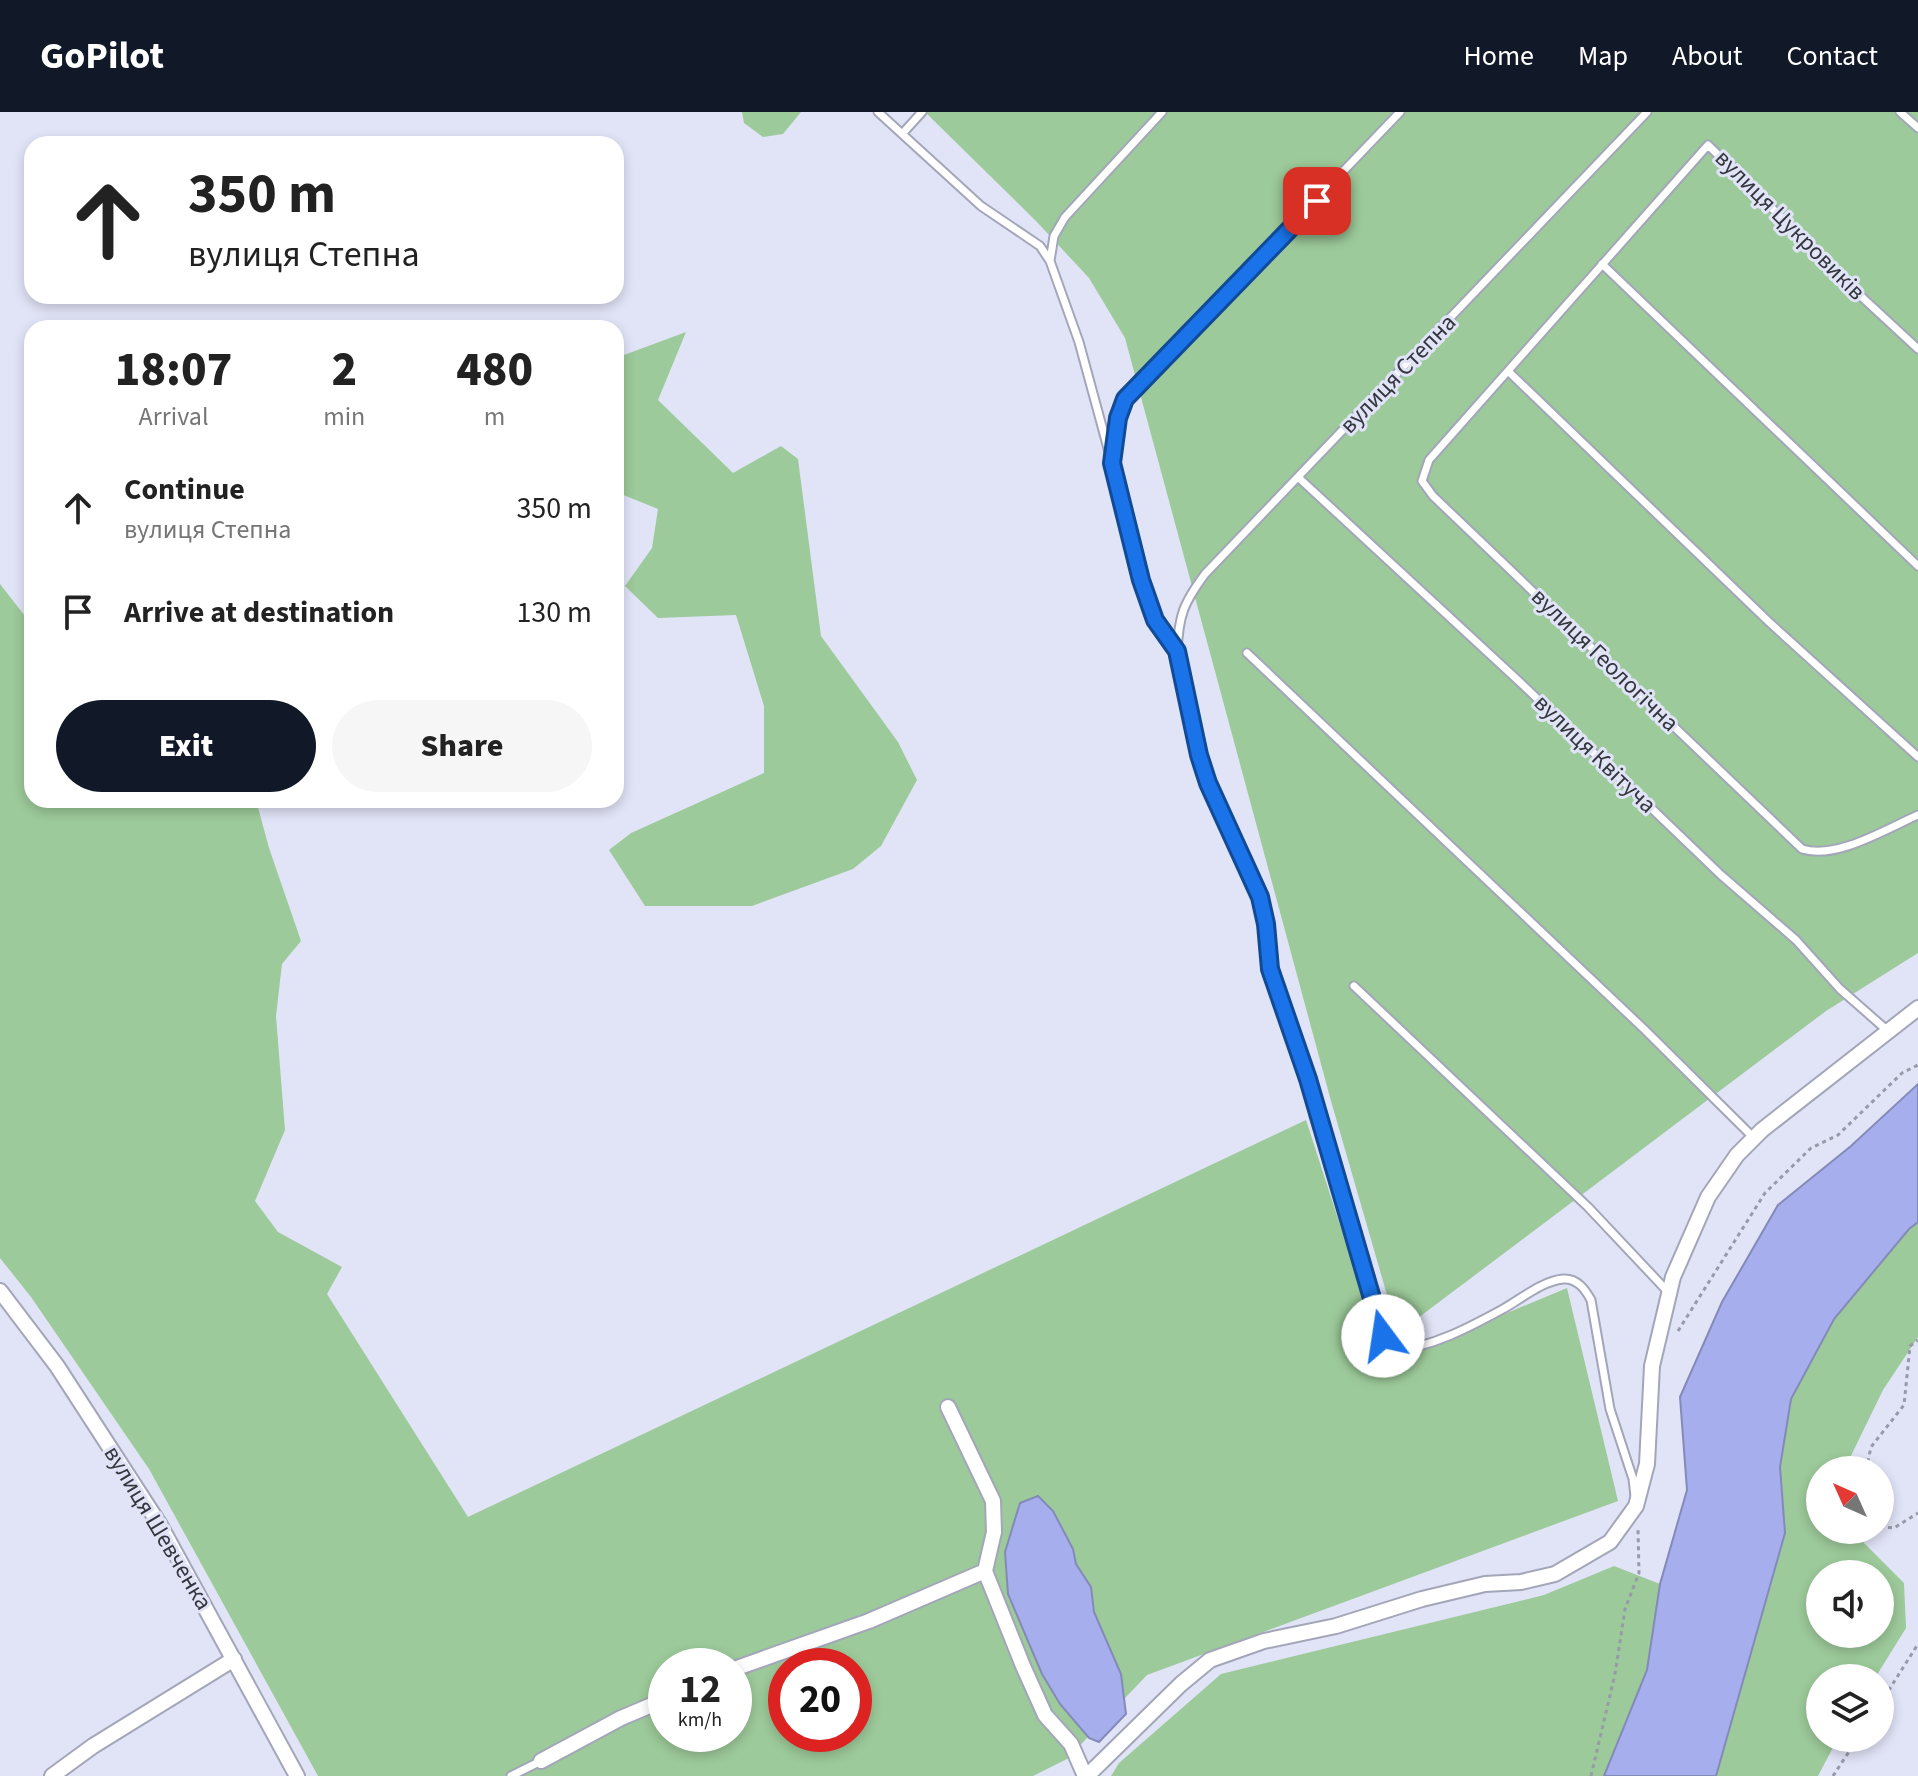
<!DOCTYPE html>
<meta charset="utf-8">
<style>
:root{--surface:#fff;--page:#f6f6f6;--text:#222;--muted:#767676;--accent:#111827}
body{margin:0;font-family:"Source Sans 3",sans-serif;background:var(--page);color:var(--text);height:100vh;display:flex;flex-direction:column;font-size:30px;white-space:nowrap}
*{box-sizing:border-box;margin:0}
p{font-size:26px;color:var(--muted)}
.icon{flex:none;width:44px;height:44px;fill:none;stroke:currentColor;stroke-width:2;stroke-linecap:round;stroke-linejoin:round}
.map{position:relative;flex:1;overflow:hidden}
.details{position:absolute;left:24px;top:208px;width:600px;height:488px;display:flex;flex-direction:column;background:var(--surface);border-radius:24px;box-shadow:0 4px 12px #0003}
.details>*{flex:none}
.hud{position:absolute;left:24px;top:24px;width:600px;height:168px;border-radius:24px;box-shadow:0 4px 12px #0003;background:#fff;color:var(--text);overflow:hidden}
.needle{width:52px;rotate:315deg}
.fabs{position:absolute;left:1806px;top:1344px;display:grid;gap:16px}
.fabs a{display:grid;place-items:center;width:88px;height:88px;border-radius:50%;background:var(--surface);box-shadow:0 4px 12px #0003;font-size:40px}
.speed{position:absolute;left:648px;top:1536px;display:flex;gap:16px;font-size:40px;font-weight:700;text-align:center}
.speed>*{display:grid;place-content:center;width:104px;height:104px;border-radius:50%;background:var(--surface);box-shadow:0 4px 12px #0003;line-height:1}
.speed small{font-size:20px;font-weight:400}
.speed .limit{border:12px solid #d22;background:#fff;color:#111}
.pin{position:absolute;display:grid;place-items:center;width:68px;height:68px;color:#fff;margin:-34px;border-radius:16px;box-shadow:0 4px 12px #0006}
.me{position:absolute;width:88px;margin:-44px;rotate:346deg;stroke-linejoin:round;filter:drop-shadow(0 0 6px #0008)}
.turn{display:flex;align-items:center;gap:28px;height:168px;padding:0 32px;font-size:36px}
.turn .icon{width:104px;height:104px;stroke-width:2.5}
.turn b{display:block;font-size:56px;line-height:68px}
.eta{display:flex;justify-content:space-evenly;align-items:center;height:136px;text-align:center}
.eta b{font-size:48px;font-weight:800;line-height:56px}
.button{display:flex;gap:16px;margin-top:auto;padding:16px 32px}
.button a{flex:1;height:92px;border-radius:48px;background:var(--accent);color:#fff;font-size:32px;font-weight:800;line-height:92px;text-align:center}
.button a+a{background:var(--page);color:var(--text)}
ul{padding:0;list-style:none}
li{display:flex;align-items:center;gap:24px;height:104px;padding:0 32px}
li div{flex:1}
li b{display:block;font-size:30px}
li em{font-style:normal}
header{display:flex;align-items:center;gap:48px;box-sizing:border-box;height:112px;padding:0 40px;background:var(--accent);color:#fff}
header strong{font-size:38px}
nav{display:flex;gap:44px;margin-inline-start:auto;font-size:28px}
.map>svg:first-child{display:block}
.green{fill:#9dca9a;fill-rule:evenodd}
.water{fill:#a7aeed;stroke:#848ab8;stroke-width:2}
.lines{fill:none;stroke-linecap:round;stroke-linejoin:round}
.lane-casing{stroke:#a3a6b8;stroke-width:11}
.street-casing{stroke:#a3a6b8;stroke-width:18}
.path{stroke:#979aa8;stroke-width:3;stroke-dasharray:4 4;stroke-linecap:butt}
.lane{stroke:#fff;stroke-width:7}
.street{stroke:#fff;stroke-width:14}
.route-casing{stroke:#114b97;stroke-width:20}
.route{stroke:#1a73e8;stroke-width:14}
.labels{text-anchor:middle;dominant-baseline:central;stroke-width:6;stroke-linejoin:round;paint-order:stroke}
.street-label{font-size:24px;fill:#34363d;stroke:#e1e4f7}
</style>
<header>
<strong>GoPilot</strong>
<nav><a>Home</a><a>Map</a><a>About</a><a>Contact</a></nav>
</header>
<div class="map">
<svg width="1918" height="1664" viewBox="0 0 1918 1664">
<rect width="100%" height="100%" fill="#e1e4f7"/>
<path class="green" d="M742,0H801L783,22L763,25L744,11Z
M925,0H1918V841L1826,899L1398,1221L1331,989L1125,226L1089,166L1036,109Z
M686,220L658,288L733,361L781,334L798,347L821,524L898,630L917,668L881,734L853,757L752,794H645L609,738L631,721L764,661V594L736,503L658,506L625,474L652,436L658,397L616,380V246Z
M0,472L32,513V688H256L269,736L301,829L282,852L276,904L285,1018L255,1089L278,1120L342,1155L327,1182L468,1405L1306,1008L1385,1252L1567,1176L1618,1389L1147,1563L1067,1647L1033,1664H318L149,1357L31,1185L0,1146ZM666,1554H734V1622H666ZM786,1554H854V1622H786Z
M1918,1110V1225L1883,1278L1844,1358H1820V1418H1858L1863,1430L1904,1471L1906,1516L1875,1566H1820V1626H1838L1818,1664H1716L1785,1421L1780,1355L1791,1287L1834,1207L1909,1116ZM1820,1462H1880V1522H1820Z
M1614,1454L1660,1472L1647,1558L1604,1664H1111L1119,1651L1221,1562L1544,1483Z"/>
<path class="water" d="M1918,972V1110L1909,1117L1834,1207L1791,1287L1780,1355L1785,1421L1716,1664H1604L1647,1558L1660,1472L1687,1378L1680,1285L1722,1190L1778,1093L1851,1034Z
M1038,1384L1053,1399L1073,1437L1076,1452L1091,1475L1094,1500L1121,1562L1126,1602L1099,1630L1089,1626L1060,1592L1042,1562L1008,1482L1005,1440L1020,1391Z"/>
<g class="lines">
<defs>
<path id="lane" d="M878,0L981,94L1040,134L1050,149L1079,230L1131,421L1141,468L1155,508L1177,539L1199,643L1208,671L1260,785L1266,812L1270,857L1308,967L1383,1224L1394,1238C1431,1236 1470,1215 1503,1197C1521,1187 1542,1169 1563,1167C1577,1166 1585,1177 1591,1188L1610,1297L1633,1367L1635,1384
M1900,0L1918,16
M902,22L922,0
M1050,149L1054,124L1065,105L1162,0
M1602,152L1918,454
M1918,237L1864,187L1708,33L1429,348L1422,369L1433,384L1802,737C1836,748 1886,717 1918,703
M1508,259L1769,510L1918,645
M1113,345L1118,306L1125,287L1400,0
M1299,366L1524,574L1721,763L1796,828L1840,877L1889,920
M1177,539C1179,503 1183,492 1205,462L1647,0
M1247,541L1644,917L1754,1026
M1354,874L1588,1095L1670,1182
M511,1664L541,1649"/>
<path id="street" d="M0,1179L57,1254L160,1413L297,1664
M948,1295L993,1389L994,1420L985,1459L1023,1554L1045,1603L1071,1632L1085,1664
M734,1557L869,1509L985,1459
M541,1649L621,1606L666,1587
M52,1664L93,1634L234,1547
M1087,1664L1181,1572L1210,1548L1264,1529L1336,1514L1422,1487L1485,1472L1521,1470L1555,1462L1610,1430L1636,1394L1647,1352L1652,1254L1673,1165L1708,1085L1737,1043L1762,1018L1918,896"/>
</defs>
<use href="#lane" class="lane-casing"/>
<use href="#street" class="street-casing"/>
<path class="path" d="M1678,1219L1765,1081L1811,1036L1838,1023L1902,961L1918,953
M1866,1358L1871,1335L1904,1293L1910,1234L1918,1228
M1880,1415L1894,1416L1918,1401
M1880,1592L1918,1532
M1591,1664L1615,1562L1625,1497L1639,1461L1638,1418
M1833,1664L1858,1626"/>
<use href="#lane" class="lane"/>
<use href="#street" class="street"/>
</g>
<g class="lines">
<defs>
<path id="route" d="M1317,89L1125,287L1118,306L1112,351L1141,468L1155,508L1177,539L1199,643L1208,671L1260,785L1266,812L1270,857L1308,967L1383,1224"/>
</defs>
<use href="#route" class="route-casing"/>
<use href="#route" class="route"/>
</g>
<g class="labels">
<g class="street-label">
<text transform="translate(1790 113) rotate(45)">вулиця Цукровиків</text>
<text transform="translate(1398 262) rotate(-46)">вулиця Степна</text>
<text transform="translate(1605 548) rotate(44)">вулиця Геологічна</text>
<text transform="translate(1595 642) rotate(44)">вулиця Квітуча</text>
<text transform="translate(158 1416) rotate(59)">вулиця Шевченка</text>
</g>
</g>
</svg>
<div class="fabs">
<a><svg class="needle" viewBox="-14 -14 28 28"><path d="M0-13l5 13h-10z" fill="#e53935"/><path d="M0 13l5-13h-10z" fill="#767676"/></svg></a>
<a><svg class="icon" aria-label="sound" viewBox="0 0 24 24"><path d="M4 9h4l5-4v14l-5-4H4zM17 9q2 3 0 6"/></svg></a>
<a><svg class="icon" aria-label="layers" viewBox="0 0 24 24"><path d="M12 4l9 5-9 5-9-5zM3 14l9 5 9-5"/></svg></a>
</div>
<div class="speed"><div>12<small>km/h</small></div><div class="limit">20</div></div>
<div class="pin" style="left:1317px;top:89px;background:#d93025"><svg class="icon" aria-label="arrive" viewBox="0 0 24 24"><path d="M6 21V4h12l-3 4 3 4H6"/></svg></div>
<svg class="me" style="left:1383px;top:1224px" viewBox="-20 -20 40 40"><circle r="19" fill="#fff"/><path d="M0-13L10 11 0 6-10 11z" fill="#1a73e8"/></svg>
<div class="hud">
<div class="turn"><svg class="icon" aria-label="ahead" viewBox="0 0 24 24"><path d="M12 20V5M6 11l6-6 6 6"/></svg><div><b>350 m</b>вулиця Степна</div></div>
</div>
<section class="details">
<div class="eta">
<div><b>18:07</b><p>Arrival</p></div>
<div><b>2</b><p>min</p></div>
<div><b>480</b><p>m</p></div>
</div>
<ul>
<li><svg class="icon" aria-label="ahead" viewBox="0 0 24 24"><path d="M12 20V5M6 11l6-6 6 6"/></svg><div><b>Continue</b><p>вулиця Степна</p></div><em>350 m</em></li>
<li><svg class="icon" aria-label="arrive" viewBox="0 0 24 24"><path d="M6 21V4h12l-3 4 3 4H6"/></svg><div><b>Arrive at destination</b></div><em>130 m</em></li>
</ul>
<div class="button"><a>Exit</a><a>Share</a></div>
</section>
</div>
